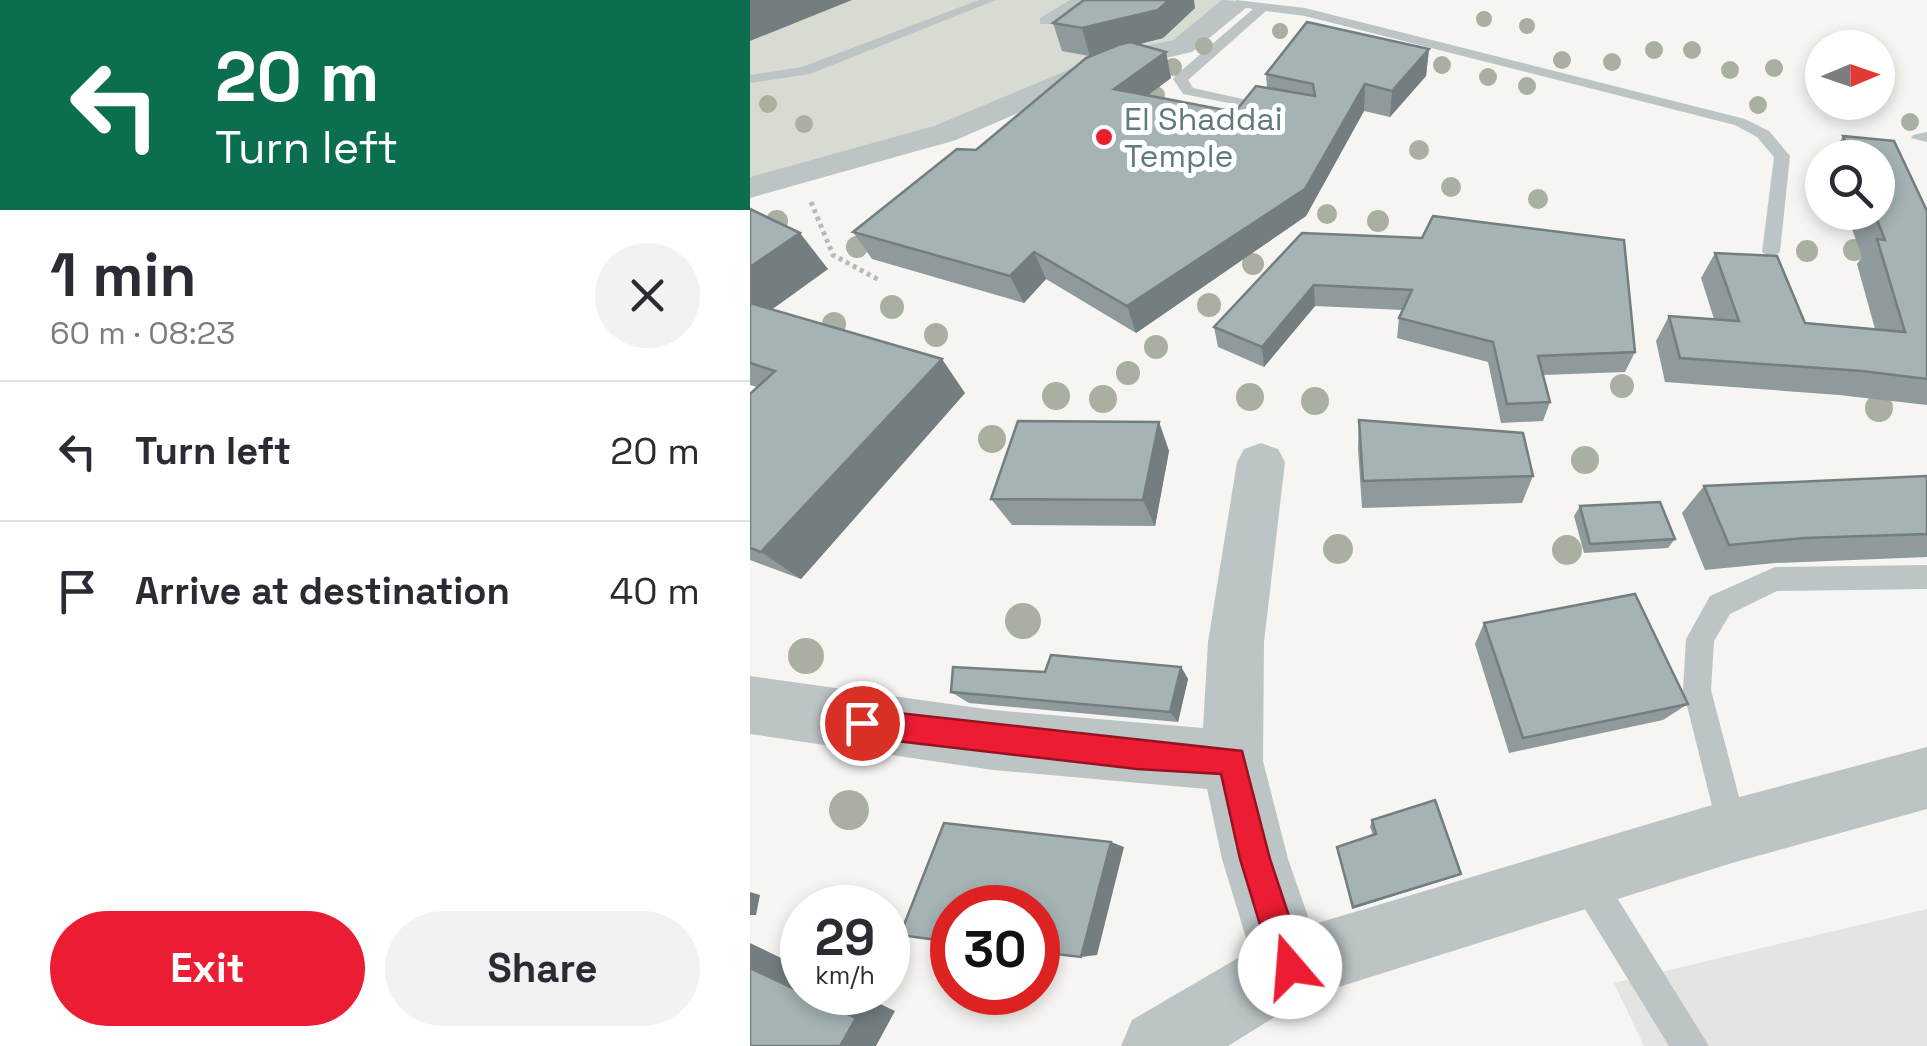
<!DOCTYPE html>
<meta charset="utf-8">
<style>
:root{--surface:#fff;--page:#f2f2f3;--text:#2b2b33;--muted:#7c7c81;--line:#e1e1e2;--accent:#ec1c33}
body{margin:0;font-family:"Space Grotesk",sans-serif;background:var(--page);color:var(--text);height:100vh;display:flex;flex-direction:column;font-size:38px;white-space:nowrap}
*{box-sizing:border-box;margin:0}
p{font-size:32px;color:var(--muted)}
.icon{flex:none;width:55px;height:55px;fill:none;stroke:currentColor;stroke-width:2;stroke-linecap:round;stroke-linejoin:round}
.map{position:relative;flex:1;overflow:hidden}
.side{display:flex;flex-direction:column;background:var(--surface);width:750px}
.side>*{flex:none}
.banner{background:#0b6e4f;color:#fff;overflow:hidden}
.needle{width:65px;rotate:88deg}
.buttons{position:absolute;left:1055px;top:30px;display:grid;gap:20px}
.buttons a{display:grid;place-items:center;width:90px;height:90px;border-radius:50%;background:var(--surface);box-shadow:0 5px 15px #0003;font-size:50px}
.speed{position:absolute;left:30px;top:885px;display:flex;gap:20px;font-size:50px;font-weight:700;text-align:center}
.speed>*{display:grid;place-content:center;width:130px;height:130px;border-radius:50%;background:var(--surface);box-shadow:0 5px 15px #0003;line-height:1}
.speed small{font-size:25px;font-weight:400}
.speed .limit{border:15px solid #d22;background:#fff;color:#111}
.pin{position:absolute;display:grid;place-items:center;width:85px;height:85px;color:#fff;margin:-42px;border:5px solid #fff;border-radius:50%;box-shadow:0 2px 10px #0007}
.me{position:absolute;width:110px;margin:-55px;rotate:342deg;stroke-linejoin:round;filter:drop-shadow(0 0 8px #0008)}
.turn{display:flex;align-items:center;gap:35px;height:210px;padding:0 50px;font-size:45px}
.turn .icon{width:130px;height:130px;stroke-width:2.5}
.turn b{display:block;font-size:70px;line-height:85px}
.round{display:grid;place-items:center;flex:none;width:105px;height:105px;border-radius:52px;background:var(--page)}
.overview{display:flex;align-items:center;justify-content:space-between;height:170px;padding:0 50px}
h1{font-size:60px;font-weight:800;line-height:75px}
.action{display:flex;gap:20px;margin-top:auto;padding:20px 50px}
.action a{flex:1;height:115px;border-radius:60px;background:var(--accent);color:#fff;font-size:40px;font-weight:800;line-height:115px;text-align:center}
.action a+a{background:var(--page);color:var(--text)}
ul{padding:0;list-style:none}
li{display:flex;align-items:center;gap:30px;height:140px;padding:0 50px;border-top:2px solid var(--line)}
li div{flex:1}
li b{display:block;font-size:38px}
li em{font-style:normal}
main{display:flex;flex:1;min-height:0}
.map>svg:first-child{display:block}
.built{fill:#e4e4e3}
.green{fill:#d8dbd1}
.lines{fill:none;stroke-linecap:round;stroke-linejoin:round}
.path{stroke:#b6bcbd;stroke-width:5;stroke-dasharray:4 4;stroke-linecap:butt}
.service{fill:#bcc4c5;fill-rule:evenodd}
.minor{fill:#bcc4c5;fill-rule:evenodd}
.tree{fill:#aab0a1}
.wall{fill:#8e9a9c}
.shaded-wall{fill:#747d7f}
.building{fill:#a5b3b5;stroke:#747d7f;stroke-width:2.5}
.route{fill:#ec1c33;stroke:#991221;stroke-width:2.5}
.poi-dot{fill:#ec1c33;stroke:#fff;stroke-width:4}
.labels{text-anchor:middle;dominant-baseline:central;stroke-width:10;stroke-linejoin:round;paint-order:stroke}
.far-poi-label{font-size:32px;fill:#5f7b7f;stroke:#fff;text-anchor:start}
</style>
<main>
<section class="side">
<div class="banner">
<div class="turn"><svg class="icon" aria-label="left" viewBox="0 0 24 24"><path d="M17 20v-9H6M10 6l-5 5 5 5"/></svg><div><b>20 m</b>Turn left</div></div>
</div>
<div class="overview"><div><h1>1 min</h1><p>60 m · 08:23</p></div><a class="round"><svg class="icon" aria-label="close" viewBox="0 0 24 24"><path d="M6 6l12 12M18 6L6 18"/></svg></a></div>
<ul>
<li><svg class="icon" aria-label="left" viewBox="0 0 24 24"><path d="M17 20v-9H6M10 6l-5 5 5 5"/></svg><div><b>Turn left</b></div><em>20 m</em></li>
<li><svg class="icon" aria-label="arrive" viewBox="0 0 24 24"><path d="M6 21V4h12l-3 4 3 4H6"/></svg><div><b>Arrive at destination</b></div><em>40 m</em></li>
</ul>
<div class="action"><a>Exit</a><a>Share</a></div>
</section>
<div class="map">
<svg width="1177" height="1046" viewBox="0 0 1177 1046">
<rect width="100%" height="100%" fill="#f6f5f2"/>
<path class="built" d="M1177,909V1046H894L864,983Z"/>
<path class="green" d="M0,0H486L436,53L328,83L200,142L0,192Z"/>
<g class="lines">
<path class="path" d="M61,202L83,255L129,280"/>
<path class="service" d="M229,0H246L60,74L0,83V75L52,67Z
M320,0H335L300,24H290V18Z
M486,0L555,8L995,119L1019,131L1040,156L1030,252L1021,258L1012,252L1024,157L1007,137L985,125L555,16L516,11L438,80L443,88L529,107V113L433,94L423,79L425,76L503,9L485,6Z
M1177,132V142L1161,138L1163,135Z
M1177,565V589L1027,591L980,614L964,641L961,690L998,831L993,842L982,847L971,842L933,690L936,639L960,596L1025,567Z
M834,859L846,864L959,1046H919L822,888L817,876L822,864Z"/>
<path class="minor" d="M472,0L502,3L442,52L373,67L206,140L0,198V177L184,126L354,55L423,40Z
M511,443L528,449L535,462L514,642L513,761L538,859L561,925L982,799L1177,747V809L982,863L557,997L478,1046H371L382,1020L500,951L472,859L457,789L243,770L0,734V676L243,710L453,728L458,642L487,462L494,449Z"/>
</g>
<g class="tree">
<circle cx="734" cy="19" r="8"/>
<circle cx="777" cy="26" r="8"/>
<circle cx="530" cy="31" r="8"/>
<circle cx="454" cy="46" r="9"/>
<circle cx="904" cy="50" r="9"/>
<circle cx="942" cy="50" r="9"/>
<circle cx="812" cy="60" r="9"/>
<circle cx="862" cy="62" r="9"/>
<circle cx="692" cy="65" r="9"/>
<circle cx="423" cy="67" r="9"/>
<circle cx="1024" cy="68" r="9"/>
<circle cx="980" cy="70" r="9"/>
<circle cx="738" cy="77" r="9"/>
<circle cx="777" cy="86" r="9"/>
<circle cx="406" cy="95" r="9"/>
<circle cx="18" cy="104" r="9"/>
<circle cx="1008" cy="105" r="9"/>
<circle cx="1160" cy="122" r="9"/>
<circle cx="54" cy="124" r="9"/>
<circle cx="669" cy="150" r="10"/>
<circle cx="701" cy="187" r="10"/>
<circle cx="788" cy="199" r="10"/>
<circle cx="577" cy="214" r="10"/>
<circle cx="27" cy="221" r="11"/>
<circle cx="628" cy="221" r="11"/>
<circle cx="107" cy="247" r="11"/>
<circle cx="1104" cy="250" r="11"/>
<circle cx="1057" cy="251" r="11"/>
<circle cx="503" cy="264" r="11"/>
<circle cx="459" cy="305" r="12"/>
<circle cx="142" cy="307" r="12"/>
<circle cx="84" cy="324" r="12"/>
<circle cx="186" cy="335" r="12"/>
<circle cx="406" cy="347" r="12"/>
<circle cx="378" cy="373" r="12"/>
<circle cx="872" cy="386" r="12"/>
<circle cx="306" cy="396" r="14"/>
<circle cx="500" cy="397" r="14"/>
<circle cx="353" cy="399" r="14"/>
<circle cx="565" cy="401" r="14"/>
<circle cx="1129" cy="408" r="14"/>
<circle cx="242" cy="439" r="14"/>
<circle cx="835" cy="460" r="14"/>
<circle cx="588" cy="549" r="15"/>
<circle cx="817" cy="550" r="15"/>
<circle cx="273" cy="621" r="18"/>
<circle cx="56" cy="656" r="18"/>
<circle cx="99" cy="810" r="20"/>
</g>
<path class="wall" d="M445,8L413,38L389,44L416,52L421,78L398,95L485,112L517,88L516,74L679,49L676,76L640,117L614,111L556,216L386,333L296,279L274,303L122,259L103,232L226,150L339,56L312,51L303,23Z
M1093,136L1144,141L1177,211V405L1089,395L915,382L906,341L919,316L964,319L951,278L965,253L1027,256L1055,323L1125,329L1107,264L1112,257L1096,212H1128V158H1080Z
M0,209L78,269L21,310L215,393L51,579L0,560V394L7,387L0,385Z
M552,233L885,352L875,372L793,375L800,402L793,421L751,423L738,362L647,338L649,318L653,310L565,306L514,367L468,347L464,327Z
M609,420L783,476L772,503L612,508L608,449Z
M409,422L419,451L405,526L262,525L241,499Z
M1177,476V557L1025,563L955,570L932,513L954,486Z
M830,506L925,539L918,548L834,553L824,516Z
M734,623L938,704L913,720L759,753L725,644Z
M431,667L438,679L428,722L219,703L201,692L295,672Z
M622,820L711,874L602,909L587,847L623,835L620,827Z"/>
<path class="shaded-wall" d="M0,0H102L0,41Z
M419,0H444L445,8L413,38L340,57L332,28Z
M679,49L676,76L640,117L642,91Z
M416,52L421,78L371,115L364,89Z
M615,84L614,111L556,216L386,333L377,306Z
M50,233L78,269L0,325V267Z
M284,252L296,279L274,303L260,276Z
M564,285L565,306L514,367L512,347Z
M192,359L215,393L51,579L11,552Z
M409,422L419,451L405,526L393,500Z
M431,667L438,679L428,722L420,712Z
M361,842L374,847L347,955L331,957Z
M711,874L704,877L602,909L603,907Z
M0,892L10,895L6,915H0Z
M0,943L52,968V992H105L145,1011L126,1046H90L0,968Z"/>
<path class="building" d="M334,0H419L408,10L332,28L303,23Z
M557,22L679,49L642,91L615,84L555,189L377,306L284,252L260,276L103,232L207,149L226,150L336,58L368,45L380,42L416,52L364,89L485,112L506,86L565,96L563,84L516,74Z
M1093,136L1144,141L1177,211V379L1112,371L930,358L919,316L989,321L965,253L1027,256L1055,323L1155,332L1127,239L1135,240L1124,212H1128V158H1102Z
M0,209L50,233L0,267Z
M683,216L874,240L885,352L788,356L800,402L757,404L743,342L649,318L662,290L564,285L512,347L464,327L552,233L672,238Z
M0,303L192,359L11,552L0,548V394L25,371L0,363Z
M609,420L773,433L783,476L613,481Z
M268,421L409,422L393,500L241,499Z
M1177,476V534L1054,538L979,545L954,486Z
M910,502L925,539L840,544L830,506Z
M885,594L938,704L773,738L734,623Z
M301,655L431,667L420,712L201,692L203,667L295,672Z
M685,800L711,874L603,907L587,847L626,834L622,820Z
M194,823L361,842L331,957L288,952V908H202V942L150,935Z
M0,968L106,1018L90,1046H0Z"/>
<path class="route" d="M112,709L492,751L520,859L556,967L551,979L540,983L528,979L523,967L490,859L471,774L387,769L112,737L103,733L99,723L103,713Z"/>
<circle class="poi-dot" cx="354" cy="137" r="10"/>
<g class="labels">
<g class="far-poi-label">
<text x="374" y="119">El Shaddai<tspan x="374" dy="37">Temple</tspan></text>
</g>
</g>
</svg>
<div class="buttons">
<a><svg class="needle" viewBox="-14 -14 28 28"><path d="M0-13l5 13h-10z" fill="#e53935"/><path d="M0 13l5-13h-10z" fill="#7c7c81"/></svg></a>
<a><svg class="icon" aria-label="search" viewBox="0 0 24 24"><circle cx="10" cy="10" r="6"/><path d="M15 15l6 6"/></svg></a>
</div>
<div class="speed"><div>29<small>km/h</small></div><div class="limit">30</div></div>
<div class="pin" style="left:112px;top:723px;background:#d93025"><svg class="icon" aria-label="arrive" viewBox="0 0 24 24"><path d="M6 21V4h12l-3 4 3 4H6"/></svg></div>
<svg class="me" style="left:540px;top:967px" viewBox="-20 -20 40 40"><circle r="19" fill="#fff"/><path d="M0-13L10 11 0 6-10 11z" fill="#ec1c33"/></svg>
</div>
</main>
